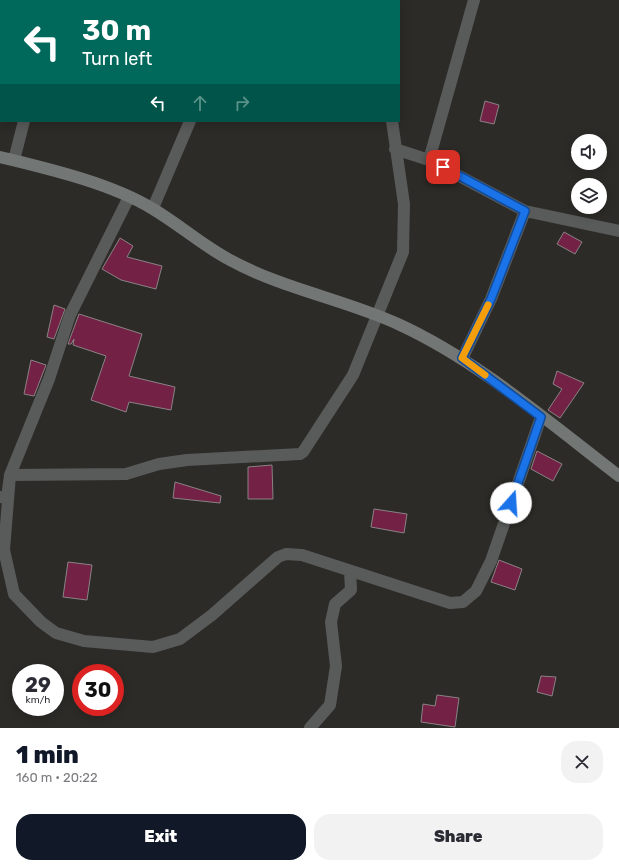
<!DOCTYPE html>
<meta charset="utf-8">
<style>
:root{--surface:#fff;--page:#f2f2f3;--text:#2b2b33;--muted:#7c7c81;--accent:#111827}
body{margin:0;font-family:Rubik,sans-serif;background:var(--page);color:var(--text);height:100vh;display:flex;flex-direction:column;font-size:15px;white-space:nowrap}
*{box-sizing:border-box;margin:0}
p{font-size:13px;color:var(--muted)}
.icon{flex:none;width:22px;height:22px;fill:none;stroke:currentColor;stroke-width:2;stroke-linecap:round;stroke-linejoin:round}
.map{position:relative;height:728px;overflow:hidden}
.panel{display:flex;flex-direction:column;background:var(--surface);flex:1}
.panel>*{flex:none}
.guide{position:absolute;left:0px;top:0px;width:400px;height:122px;box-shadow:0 2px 10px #0003;background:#00695c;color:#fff;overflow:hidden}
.tools{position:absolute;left:571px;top:134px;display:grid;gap:8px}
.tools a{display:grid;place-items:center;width:36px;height:36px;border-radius:50%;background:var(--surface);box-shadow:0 2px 10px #0003;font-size:20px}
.speed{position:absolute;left:12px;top:664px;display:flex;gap:8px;font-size:20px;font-weight:700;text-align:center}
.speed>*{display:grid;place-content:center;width:52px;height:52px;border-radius:50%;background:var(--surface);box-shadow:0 2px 10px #0003;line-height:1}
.speed small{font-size:10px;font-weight:400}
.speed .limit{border:6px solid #d22;background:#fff;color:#111}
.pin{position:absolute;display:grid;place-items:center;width:34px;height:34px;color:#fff;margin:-17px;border-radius:8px;box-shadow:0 2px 6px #0006}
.me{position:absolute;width:44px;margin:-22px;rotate:19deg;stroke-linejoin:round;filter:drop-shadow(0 0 3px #0008)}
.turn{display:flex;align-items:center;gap:14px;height:84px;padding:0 16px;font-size:18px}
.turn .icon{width:52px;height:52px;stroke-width:2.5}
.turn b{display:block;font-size:28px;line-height:34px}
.lanes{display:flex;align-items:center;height:38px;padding:0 16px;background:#0003;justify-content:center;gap:20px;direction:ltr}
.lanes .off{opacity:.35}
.round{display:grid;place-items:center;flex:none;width:42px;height:42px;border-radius:16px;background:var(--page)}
.summary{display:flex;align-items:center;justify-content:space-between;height:68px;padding:0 16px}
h1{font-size:24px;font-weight:800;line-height:30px;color:var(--accent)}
.action{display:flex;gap:8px;margin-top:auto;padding:8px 16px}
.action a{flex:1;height:46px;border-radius:16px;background:var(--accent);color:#fff;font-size:16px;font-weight:800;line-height:46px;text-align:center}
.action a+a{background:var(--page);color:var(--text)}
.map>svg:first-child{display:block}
.building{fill:#742146;stroke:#898385}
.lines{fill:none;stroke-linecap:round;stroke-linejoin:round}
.street{stroke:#595b5b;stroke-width:12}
.secondary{stroke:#727675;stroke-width:12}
.route-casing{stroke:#114b97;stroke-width:10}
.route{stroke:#1a73e8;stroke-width:7}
.slow{stroke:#f59e0b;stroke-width:7}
</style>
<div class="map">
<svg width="619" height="728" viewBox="0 0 619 728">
<rect width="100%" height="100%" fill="#2d2b27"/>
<path class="building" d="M485,101L499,105L494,124L480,121Z
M564,232L582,242L575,254L557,244Z
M120,238L133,246L127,257L162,266L156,289L121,280L102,269Z
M54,305L65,309L54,339L47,337Z
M79,314L142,334L129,376L175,387L171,410L129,402L126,412L91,400L106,356L73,345L74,339L71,344H68Z
M31,360L46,365L34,396L24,394Z
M557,371L584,383L560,418L548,410L562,389L553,384Z
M537,451L562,464L553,481L531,469Z
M272,465L273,499H248V467Z
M175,482L221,496L220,503L173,498Z
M374,509L407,514L404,533L371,527Z
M499,560L522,569L515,590L491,582Z
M68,562L92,565L87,600L63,597Z
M541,676L556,677L552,696L537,692Z
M437,695L459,698L455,727L421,722L423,704L435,706Z"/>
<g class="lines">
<path class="street" d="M53,0L54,1
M381,0V1
M241,1V0
M0,35L1,36
M395,149L429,160L525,211L619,231
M14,160L24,121
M429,160L474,0
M153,208L190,121
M462,359L491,299L525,211
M10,475L4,550L14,594L41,622L56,633L84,641L153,647L180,639L212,615L278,557L286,554L302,555L450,603L463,602L476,591L491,561L541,417
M10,475L126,474L159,464L187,460L300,454L303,452L353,375L403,252L404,204L392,121
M0,497L7,498L10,475L49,379L70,315L129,197
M310,728L330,705L336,666L331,622L335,604L351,590L350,571"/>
<path class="secondary" d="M0,157C49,169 110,183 153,209C180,225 203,246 230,260C283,289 343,299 398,324C477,360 550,423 619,476"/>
</g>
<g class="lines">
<defs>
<path id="route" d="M443,167L525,211L491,299L462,358L541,417L511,503"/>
</defs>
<use href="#route" class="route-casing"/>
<use href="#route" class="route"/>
<path class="slow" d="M485,375L462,358L488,305"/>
</g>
</svg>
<div class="tools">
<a><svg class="icon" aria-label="sound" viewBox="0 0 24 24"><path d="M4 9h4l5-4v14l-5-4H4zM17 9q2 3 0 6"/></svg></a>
<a><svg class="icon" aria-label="layers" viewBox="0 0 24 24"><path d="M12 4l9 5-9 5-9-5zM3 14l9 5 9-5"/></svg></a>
</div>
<div class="speed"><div>29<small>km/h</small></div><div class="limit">30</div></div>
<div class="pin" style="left:443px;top:167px;background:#d93025"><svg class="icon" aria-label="arrive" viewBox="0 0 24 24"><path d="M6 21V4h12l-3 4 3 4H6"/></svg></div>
<svg class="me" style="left:511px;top:503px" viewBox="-20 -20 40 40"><circle r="19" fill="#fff"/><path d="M0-13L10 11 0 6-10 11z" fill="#1a73e8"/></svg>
<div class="guide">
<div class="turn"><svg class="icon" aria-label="left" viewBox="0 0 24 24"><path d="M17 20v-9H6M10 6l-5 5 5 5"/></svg><div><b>30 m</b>Turn left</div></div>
<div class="lanes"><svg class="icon" aria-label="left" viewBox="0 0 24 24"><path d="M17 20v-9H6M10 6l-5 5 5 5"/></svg><svg class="icon off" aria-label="ahead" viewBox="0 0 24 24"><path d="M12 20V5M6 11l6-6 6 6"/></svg><svg class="icon off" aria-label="right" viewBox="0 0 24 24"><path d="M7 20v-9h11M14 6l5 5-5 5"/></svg></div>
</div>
</div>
<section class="panel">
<div class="summary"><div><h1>1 min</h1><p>160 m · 20:22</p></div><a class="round"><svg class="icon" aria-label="close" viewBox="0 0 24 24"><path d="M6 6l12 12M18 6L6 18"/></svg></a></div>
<div class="action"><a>Exit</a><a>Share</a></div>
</section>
